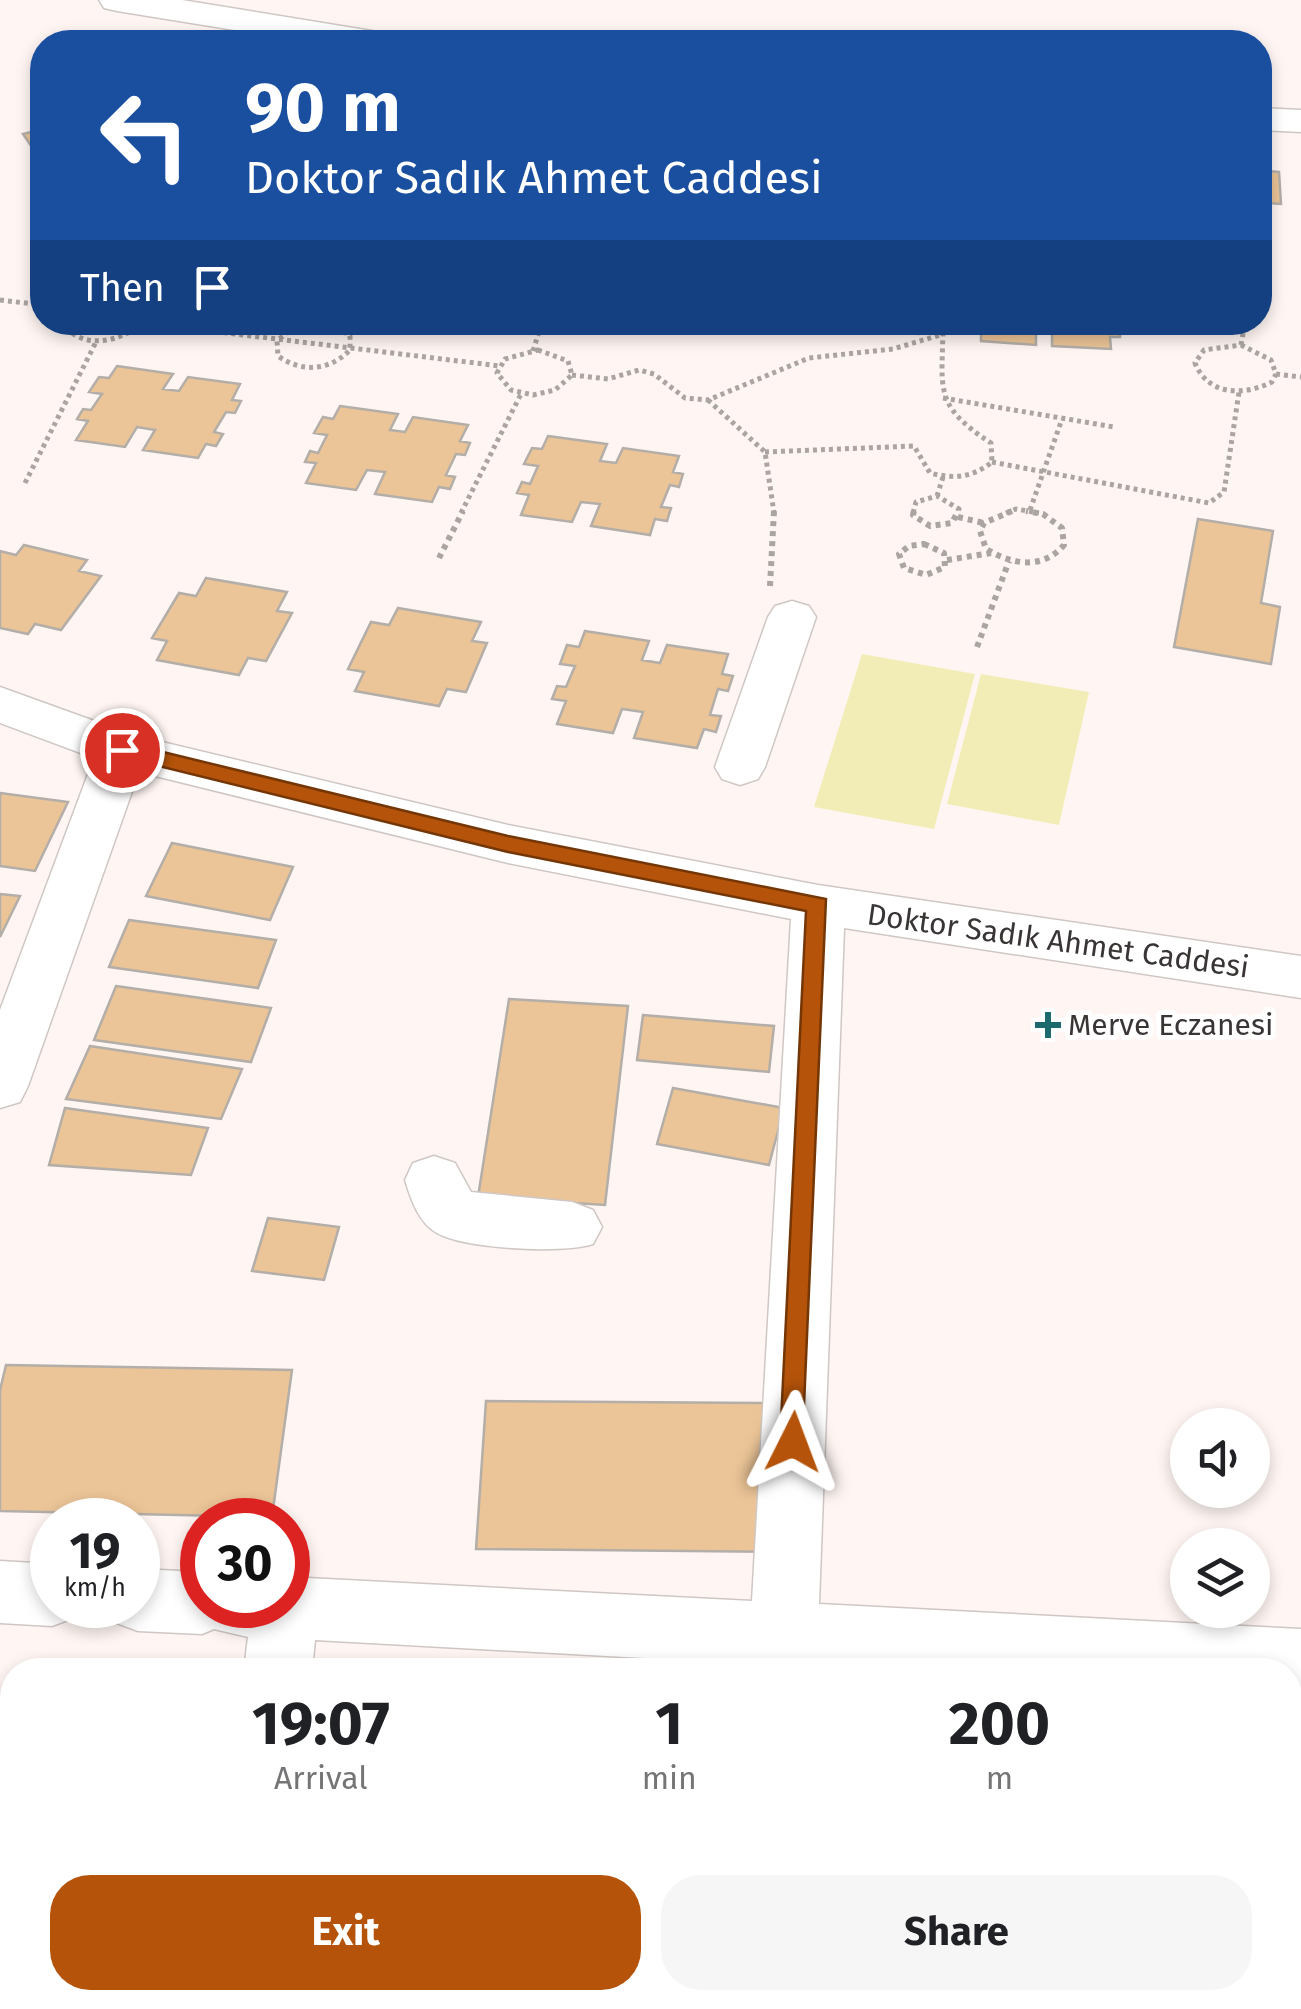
<!DOCTYPE html>
<meta charset="utf-8">
<style>
:root{--surface:#fff;--page:#f6f6f6;--text:#202124;--muted:#757577;--accent:#b45309}
body{margin:0;font-family:"Fira Sans",sans-serif;background:var(--page);color:var(--text);height:100vh;display:flex;flex-direction:column;font-size:38px;white-space:nowrap}
*{box-sizing:border-box;margin:0}
p{font-size:32px;color:var(--muted)}
.icon{flex:none;width:55px;height:55px;fill:none;stroke:currentColor;stroke-width:2;stroke-linecap:round;stroke-linejoin:round}
.map{position:relative;flex:1;overflow:hidden}
.drawer{position:absolute;left:0px;top:1658px;width:1302px;height:352px;display:flex;flex-direction:column;background:var(--surface);border-radius:40px 40px 0 0;box-shadow:0 5px 15px #0003}
.drawer>*{flex:none}
.guide{position:absolute;left:30px;top:30px;width:1242px;height:305px;border-radius:40px;box-shadow:0 5px 15px #0003;background:#1a4fa0;color:#fff;overflow:hidden}
.controls{position:absolute;left:1170px;top:1408px;display:grid;gap:20px}
.controls a{display:grid;place-items:center;width:100px;height:100px;border-radius:50%;background:var(--surface);box-shadow:0 5px 15px #0003;font-size:50px}
.speed{position:absolute;left:30px;top:1498px;display:flex;gap:20px;font-size:50px;font-weight:700;text-align:center}
.speed>*{display:grid;place-content:center;width:130px;height:130px;border-radius:50%;background:var(--surface);box-shadow:0 5px 15px #0003;line-height:1}
.speed small{font-size:25px;font-weight:400}
.speed .limit{border:15px solid #d22;background:#fff;color:#111}
.pin{position:absolute;display:grid;place-items:center;width:85px;height:85px;color:#fff;margin:-42px;border:5px solid #fff;border-radius:50%;box-shadow:0 2px 10px #0007}
.me{position:absolute;width:110px;margin:-55px;rotate:3deg;stroke-linejoin:round;filter:drop-shadow(0 0 8px #0008)}
.turn{display:flex;align-items:center;gap:35px;height:210px;padding:0 50px;font-size:45px}
.turn .icon{width:130px;height:130px;stroke-width:2.5}
.turn b{display:block;font-size:70px;line-height:85px}
.then{display:flex;align-items:center;height:95px;padding:0 50px;background:#0003;gap:20px;font-size:38px}
.eta{display:flex;justify-content:space-evenly;align-items:center;height:170px;text-align:center}
.eta b{font-size:60px;font-weight:700;line-height:70px}
.cta{display:flex;gap:20px;margin-top:auto;padding:20px 50px}
.cta a{flex:1;height:115px;border-radius:40px;background:var(--accent);color:#fff;font-size:40px;font-weight:700;line-height:115px;text-align:center}
.cta a+a{background:var(--page);color:var(--text)}
.map>svg:first-child{display:block}
.green{fill:#f2edb6}
.building{fill:#ebc497;stroke:#b3aea8;stroke-width:2.5}
.lines{fill:none;stroke-linecap:round;stroke-linejoin:round}
.minor-casing{stroke:#cfc7c4;stroke-width:3}
.path-far1{stroke:#aaa4a2;stroke-width:5;stroke-dasharray:4 4;stroke-linecap:butt}
.path{stroke:#aaa4a2;stroke-width:6;stroke-dasharray:5 5;stroke-linecap:butt}
.minor{fill:#fff;fill-rule:evenodd}
.route{fill:#b45309;stroke:#753606;stroke-width:2.5}
.poi-dot{fill:#1d6a6e;stroke:#fff;stroke-width:4}
.labels{text-anchor:middle;dominant-baseline:central;stroke-width:10;stroke-linejoin:round;paint-order:stroke}
.street-label{font-size:30px;fill:#383534;stroke:#fff}
.poi-label{font-size:30px;fill:#383534;stroke:#fff;text-anchor:start}
</style>
<div class="map">
<svg width="1301" height="2009" viewBox="0 0 1301 2009">
<rect width="100%" height="100%" fill="#fff6f3"/>
<path class="green" d="M862,654L975,674L934,829L814,807Z
M981,674L1089,692L1059,825L947,804Z"/>
<path class="building" d="M42,129V162L23,134Z
M1260,158H1265L1266,171L1279,172L1281,204L1266,203V215L1260,214Z
M790,322H844V329L789,326Z
M860,322H918V334L860,331Z
M971,322L1120,323V337H1110L1111,349L1052,346V331L1036,330V345L981,341V326Z
M117,366L173,374L163,389L179,391L188,377L240,384L232,400L241,401L235,413L226,412L214,432L223,434L216,446L206,444L198,458L143,450L155,430L137,427L125,447L76,440L88,421L77,419L83,409L91,410L102,394L89,392L99,377L109,378Z
M340,406L398,414L390,430L405,432L413,417L468,425L460,441L470,443L465,455L456,454L446,475L455,477L450,489L439,487L432,502L375,494L385,472L367,470L356,490L306,483L316,463L305,462L310,451L318,453L327,435L314,433L323,417L333,419Z
M548,436L607,444L600,461L616,463L623,448L679,456L673,472L683,474L679,487L670,485L661,507L671,508L667,521L655,519L650,535L591,526L600,504L581,502L572,522L521,515L529,495L517,493L522,482L530,484L538,466L524,464L532,448L542,449Z
M1198,519L1273,531L1261,603L1280,607L1271,664L1174,647Z
M24,545L87,560L79,571L101,576L61,630L35,624L28,634L0,628V551L16,555Z
M206,578L287,592L277,611L292,613L266,661L248,658L239,675L157,660L167,641L152,638L179,593L196,596Z
M398,608L481,622L472,641L487,643L466,692L447,689L439,706L355,691L364,672L348,669L371,622L389,625Z
M585,631L649,641L642,660L660,663L667,645L728,654L722,674L733,676L728,691L718,689L710,715L721,716L716,732L704,729L697,748L634,738L643,712L622,709L613,733L557,724L566,701L552,699L557,686L566,687L575,666L560,664L567,645L579,647Z
M0,793L68,802L35,871L0,866Z
M172,843L293,867L270,920L146,896Z
M0,894L20,896L0,937Z
M129,920L276,940L258,988L109,967Z
M116,986L271,1008L251,1062L94,1040Z
M509,999L628,1006L605,1205L478,1197Z
M643,1015L774,1026L769,1072L637,1060Z
M90,1046L242,1069L221,1119L66,1099Z
M673,1088L784,1108L769,1165L657,1144Z
M65,1108L208,1128L191,1175L49,1165Z
M268,1218L339,1227L324,1280L252,1271Z
M6,1365L292,1370L272,1517L0,1511V1390Z
M486,1401L776,1403L780,1552L476,1549Z
M325,1998H481L480,2009H324Z
M585,1998H738V2009H585Z
M904,1998H1024L1025,2009H905Z
M1109,1998H1239L1242,2009H1111Z"/>
<g class="lines">
<defs>
<path id="minor" d="M99,0H182L372,31L385,34L390,42H309L117,11L104,8Z
M1260,108L1301,110V132L1260,130Z
M792,601L809,606L816,617L765,767L758,779L740,785L722,779L715,767L768,617L775,606Z
M0,687L133,735L508,825L818,885L1301,956V998L844,928L819,1604L1301,1629V1693L1290,1692V1670H752V1664L315,1640L312,1670H244L248,1637L214,1629L202,1634L138,1631L114,1622L107,1605H138V1569L202,1572V1605H288V1577L752,1601L791,919L508,863L139,772L28,1086L20,1102L0,1108V1010L94,758L0,723Z
M434,1156L455,1163L471,1192L572,1202L593,1210L602,1227L593,1244C563,1254 465,1249 437,1233C418,1222 411,1199 405,1180L413,1163Z
M0,1561L52,1564V1605H81L76,1617L52,1626L0,1623Z
M1290,1962L1301,1967V2009H1252L1249,1998H1290Z
M205,1998H279L278,2009H204Z
M771,1998H845L846,2009H772Z"/>
</defs>
<use href="#minor" class="minor-casing"/>
<path class="path-far1" d="M0,300L42,305
M61,322C82,351 119,343 144,322
M144,323L500,366
M313,323L335,326L350,336V350C329,371 302,373 278,356L277,341L291,329Z
M1241,345L1271,360L1276,374L1272,382C1244,396 1208,396 1195,363L1204,350Z
M1241,345L1245,322
M538,350L568,361L572,375L555,390L533,395L511,390L497,373L505,359Z
M533,351L542,322
M1276,374L1301,377
M572,375L608,379L639,370L654,374L685,398L708,400L809,358L893,349L940,335
M943,398L1114,427
M708,400L765,452L774,513
M765,452L914,446L930,473C954,479 972,478 992,462L991,443C931,404 943,388 943,322
M992,462L1209,503L1224,492L1239,392
M25,483L96,342
M937,496L943,477
M1030,510L1062,419
M461,513L521,394
M913,513L916,502L937,496L959,509L957,513
M1006,513L1016,509L1039,513"/>
<path class="path" d="M914,511L913,515L930,526L952,523L958,511
M1012,511L984,523L980,531L986,549C1013,565 1042,570 1064,545L1062,528L1043,514L1026,511
M958,517L984,523
M924,544L944,553L945,567L926,575L904,568L899,554L909,546Z
M439,558L463,511
M947,560L991,553
M770,586L774,511
M977,647L1009,561"/>
<use href="#minor" class="minor"/>
</g>
<path class="route" d="M122,742L508,836L826,899L802,1451L793,1454L783,1451L780,1442L806,911L508,852L114,755V744Z"/>
<path class="poi-dot" d="M1043 1010h10v10h10v10h-10v10h-10v-10h-10v-10h10z"/>
<g class="labels">
<g class="street-label">
<text transform="translate(1058 941) rotate(8)">Doktor Sadık Ahmet Caddesi</text>
</g>
<g class="poi-label">
<text x="1068" y="1025">Merve Eczanesi</text>
</g>
</g>
</svg>
<div class="controls">
<a><svg class="icon" aria-label="sound" viewBox="0 0 24 24"><path d="M4 9h4l5-4v14l-5-4H4zM17 9q2 3 0 6"/></svg></a>
<a><svg class="icon" aria-label="layers" viewBox="0 0 24 24"><path d="M12 4l9 5-9 5-9-5zM3 14l9 5 9-5"/></svg></a>
</div>
<div class="speed"><div>19<small>km/h</small></div><div class="limit">30</div></div>
<div class="pin" style="left:122px;top:750px;background:#d93025"><svg class="icon" aria-label="arrive" viewBox="0 0 24 24"><path d="M6 21V4h12l-3 4 3 4H6"/></svg></div>
<svg class="me" style="left:793px;top:1442px" viewBox="-20 -20 40 40"><path d="M0-17L14 15 0 8-14 15z" fill="#b45309" stroke="#fff" stroke-width="4"/></svg>
<div class="guide">
<div class="turn"><svg class="icon" aria-label="left" viewBox="0 0 24 24"><path d="M17 20v-9H6M10 6l-5 5 5 5"/></svg><div><b>90 m</b>Doktor Sadık Ahmet Caddesi</div></div>
<div class="then">Then<svg class="icon" aria-label="arrive" viewBox="0 0 24 24"><path d="M6 21V4h12l-3 4 3 4H6"/></svg></div>
</div>
<section class="drawer">
<div class="eta">
<div><b>19:07</b><p>Arrival</p></div>
<div><b>1</b><p>min</p></div>
<div><b>200</b><p>m</p></div>
</div>
<div class="cta"><a>Exit</a><a>Share</a></div>
</section>
</div>
